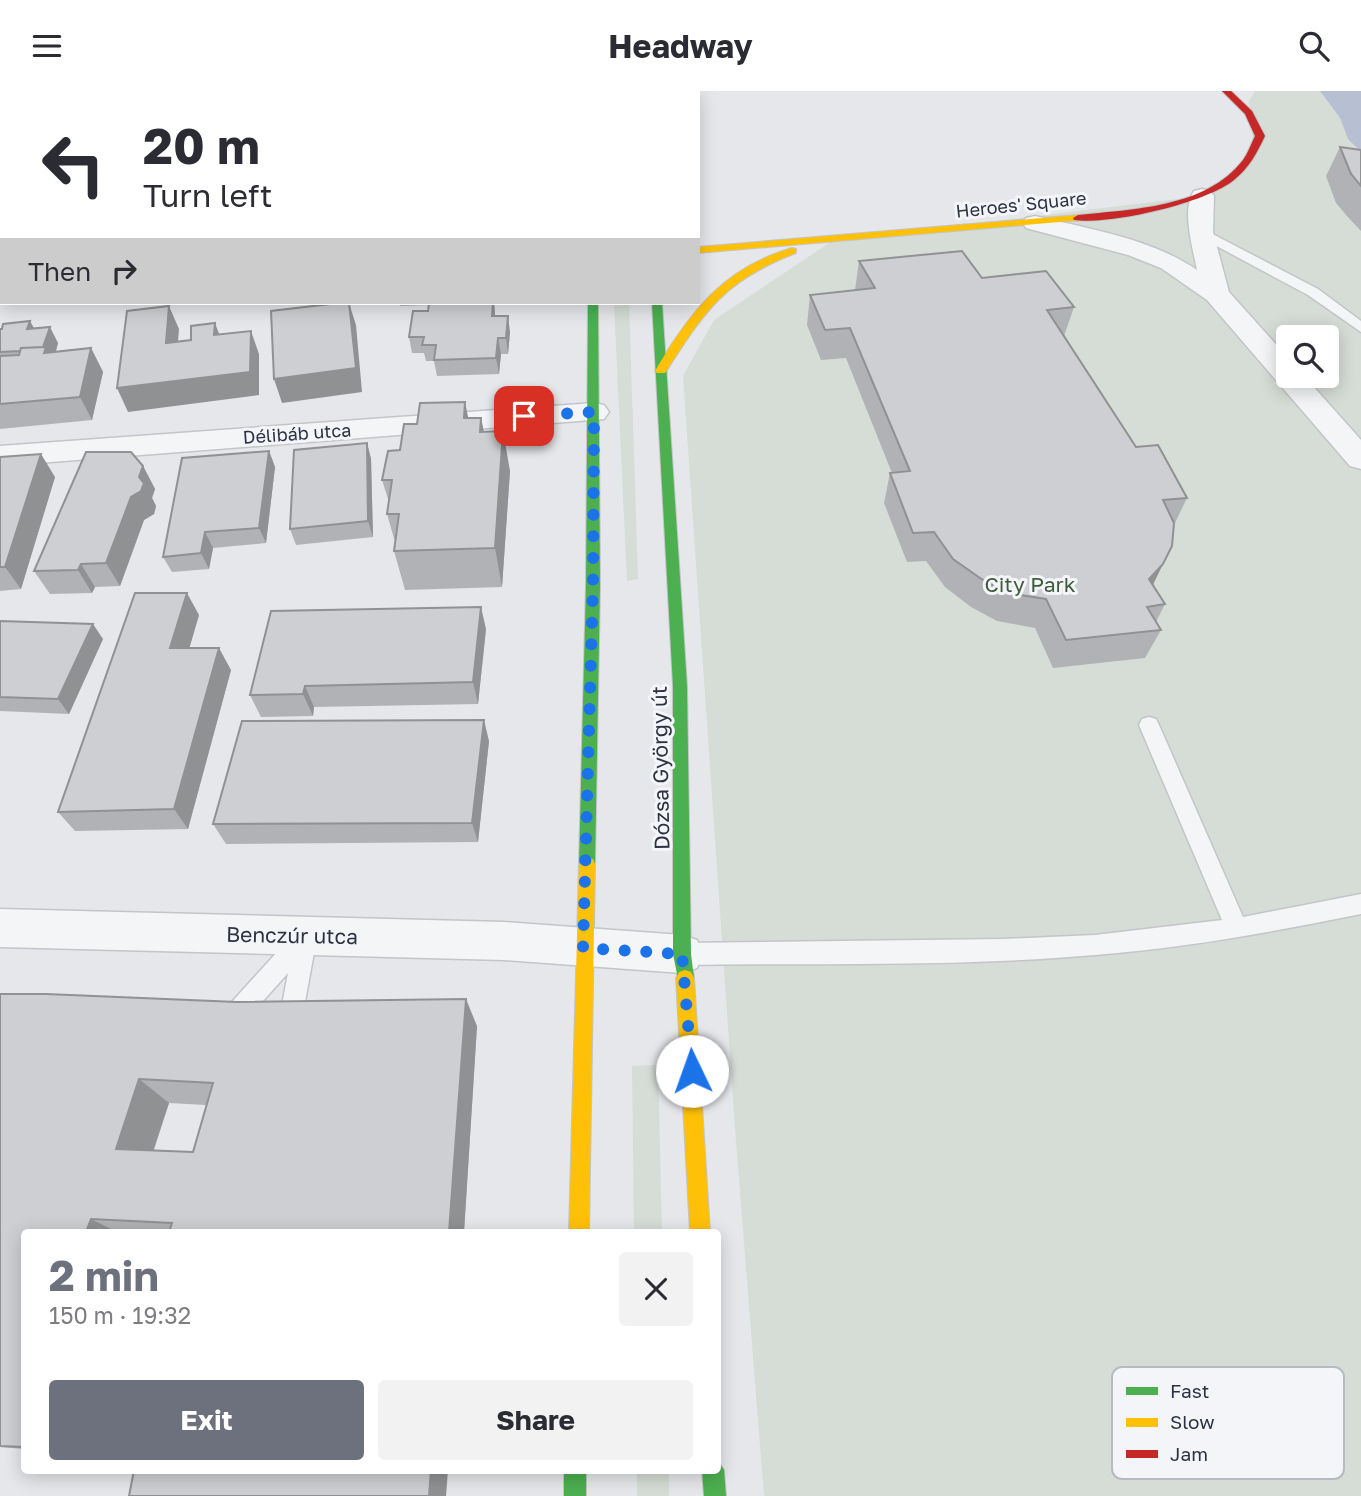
<!DOCTYPE html>
<meta charset="utf-8">
<style>
:root{--surface:#fff;--page:#f2f2f3;--text:#2b2b33;--muted:#7c7c81;--accent:#6d717d}
body{margin:0;font-family:"Golos Text",sans-serif;background:var(--page);color:var(--text);height:100vh;display:flex;flex-direction:column;font-size:26px;white-space:nowrap}
*{box-sizing:border-box;margin:0}
p{font-size:23px;color:var(--muted)}
.icon{flex:none;width:38px;height:38px;fill:none;stroke:currentColor;stroke-width:2;stroke-linecap:round;stroke-linejoin:round}
.map{position:relative;flex:1;overflow:hidden}
.panel{position:absolute;left:21px;top:1138px;width:700px;height:245px;display:flex;flex-direction:column;background:var(--surface);border-radius:7px;box-shadow:0 4px 18px #0003}
.panel>*{flex:none}
.hud{position:absolute;left:0px;top:0px;width:700px;height:214px;box-shadow:0 4px 18px #0003;background:#fff;color:var(--text);overflow:hidden}
.controls{position:absolute;left:1276px;top:234px;display:grid;gap:14px}
.controls a{display:grid;place-items:center;width:63px;height:63px;border-radius:7px;background:var(--surface);box-shadow:0 4px 18px #0003;font-size:35px}
.pin{position:absolute;display:grid;place-items:center;width:60px;height:60px;color:#fff;margin:-30px;border-radius:14px;box-shadow:0 4px 10px #0006}
.me{position:absolute;width:77px;margin:-38px;rotate:357deg;stroke-linejoin:round;filter:drop-shadow(0 0 5px #0008)}
.turn{display:flex;align-items:center;gap:24px;height:147px;padding:0 28px;font-size:32px}
.turn .icon{width:91px;height:91px;stroke-width:2.5}
.turn b{display:block;font-size:49px;line-height:60px}
.then{display:flex;align-items:center;height:66px;padding:0 28px;background:#0003;gap:14px;font-size:26px}
.round{display:grid;place-items:center;flex:none;width:74px;height:74px;border-radius:7px;background:var(--page)}
.head{display:flex;align-items:center;justify-content:space-between;height:119px;padding:0 28px}
h1{font-size:42px;font-weight:700;line-height:52px;color:var(--accent)}
.button{display:flex;gap:14px;margin-top:auto;padding:14px 28px}
.button a{flex:1;height:80px;border-radius:7px;background:var(--accent);color:#fff;font-size:28px;font-weight:700;line-height:80px;text-align:center}
.button a+a{background:var(--page);color:var(--text)}
header{display:flex;justify-content:space-between;align-items:center;height:91px;padding:0 28px;background:var(--surface);font-size:32px;font-weight:700}
.map>svg:first-child{display:block}
.green{fill:#d5ddd6;fill-rule:evenodd}
.water{fill:#b7c0d2}
.lines{fill:none;stroke-linecap:round;stroke-linejoin:round}
.lane-casing{stroke:#c3c5c8;stroke-width:3}
.street-casing{stroke:#c3c5c8;stroke-width:3}
.fast-casing{stroke:#c3c5c8;stroke-width:2}
.slow-casing{stroke:#c3c5c8;stroke-width:2}
.jam-casing{stroke:#c3c5c8;stroke-width:2}
.lane{fill:#f4f5f6;fill-rule:evenodd}
.street{fill:#f4f5f6;fill-rule:evenodd}
.fast{fill:#4caf50;fill-rule:evenodd}
.slow{fill:#ffc107;fill-rule:evenodd}
.jam{fill:#c62828;fill-rule:evenodd}
.wall{fill:#b1b2b5;fill-rule:evenodd}
.shaded-wall{fill:#909193}
.building{fill:#cecfd2;stroke:#909193;stroke-width:2;fill-rule:evenodd}
.route{stroke:#1a73e8;stroke-width:12;stroke-dasharray:0 21.6}
.labels{text-anchor:middle;dominant-baseline:central;stroke-width:6;stroke-linejoin:round;paint-order:stroke}
.far-street-label{font-size:18px;fill:#2d3242;stroke:#f4f5f8}
.park-label{font-size:21px;fill:#3e5c3c;stroke:#f4f5f8}
.street-label{font-size:21px;fill:#2d3242;stroke:#f4f5f8}
.key{fill:#f4f5f8;stroke:#b8bac1;stroke-width:2}
.key-label{font-size:19px;fill:#2d3242}
</style>
<header><svg class="icon" aria-label="menu" viewBox="0 0 24 24"><path d="M4 6h16M4 12h16M4 18h16"/></svg>Headway<svg class="icon" aria-label="search" viewBox="0 0 24 24"><circle cx="10" cy="10" r="6"/><path d="M15 15l6 6"/></svg></header>
<div class="map">
<svg width="1361" height="1405" viewBox="0 0 1361 1405">
<rect width="100%" height="100%" fill="#e5e7ea"/>
<path class="green" d="M1255,0H1320L1340,27L1348,48L1361,61V1405H764L735,1037L683,285L714,229L832,150L1202,105L1254,64L1249,10ZM1288,247H1326V285H1288Z
M614,212H629L638,488L627,490Z
M658,974L662,1141H634L632,975Z
M637,1379H669V1405H637Z"/>
<path class="water" d="M1320,0H1361V61L1348,48L1340,27Z"/>
<g class="lines">
<defs>
<path id="lane" d="M533,0H547L531,2Z
M0,52H2V60H0Z
M0,114H2V122H0Z
M1201,137L1318,198L1361,230V241L1308,204L1196,144V138Z
M1149,626L1156,628L1159,634L1243,826L1361,803V823C1273,841 1185,857 1095,864C958,876 819,872 682,874L674,870L670,863L674,856L682,852L1002,848L1095,844L1222,829L1139,634L1142,628Z
M306,835L314,838L317,845L299,944L290,947L281,944L278,936L288,882L236,940L228,943L220,940L216,932L220,924L298,838Z"/>
<path id="street" d="M1202,98L1210,100L1214,105L1213,141L1229,201L1288,267V285H1304L1361,349V378L1350,375L1207,209L1161,177L1128,164L1026,137L1023,132L1026,127L1035,125C1089,138 1150,147 1197,179C1193,158 1181,118 1194,100Z
M594,312L604,314L609,321L604,328L0,375V355Z
M0,818L504,831L682,844L697,849L703,863L697,877L682,882L504,869L0,856Z"/>
<path id="fast" d="M588,212H598L600,493L595,773L593,778L587,780L581,778L579,773L586,493Z
M652,212H662L687,595L691,863L694,887L691,893L685,895L679,893L673,863V595Z
M718,1370L724,1379L726,1405H704L702,1379H718Z
M564,1379H586V1405H564Z"/>
<path id="slow" d="M609,0H617V2H609Z
M1078,124L1083,127L1082,129L698,162V156Z
M792,157L796,158V162C723,190 705,220 665,282H657L655,280C690,221 723,177 792,157Z
M587,766L593,768L595,773L589,1141H569L579,773L581,768Z
M685,879L691,881L694,887L710,1141H690L676,887L679,881Z"/>
<path id="jam" d="M1222,0H1231L1252,20L1265,45C1257,62 1249,77 1234,89C1206,112 1111,134 1074,129L1073,127L1078,124C1133,118 1206,117 1243,69C1248,62 1251,53 1255,45L1245,23Z
M0,83H2V89H0Z"/>
</defs>
<use href="#lane" class="lane-casing"/>
<use href="#street" class="street-casing"/>
<use href="#fast" class="fast-casing"/>
<use href="#slow" class="slow-casing"/>
<use href="#jam" class="jam-casing"/>
<use href="#lane" class="lane"/>
<use href="#street" class="street"/>
<use href="#fast" class="fast"/>
<use href="#slow" class="slow"/>
<use href="#jam" class="jam"/>
</g>
<path class="wall" d="M0,0H64V2H2V12L0,13Z
M99,0H167V2H100Z
M194,0H264V2H195Z
M288,0H340L318,2H289Z
M412,0H455L435,2H412Z
M1340,56L1361,59V140L1347,125L1336,112L1326,85Z
M859,170L982,187L1074,216L1064,245L1136,356L1187,407L1174,434L1153,494L1165,513L1156,531L1161,539L1145,567L1053,577L1035,537L997,530L971,516L945,496L926,470L907,471L884,412L890,382H892L846,267L821,269L807,234L810,204L855,199Z
M400,212H512L511,213L494,214L495,225L510,241L508,263H501L499,283L437,285L434,270H426L424,262H412L409,246L428,220L429,214L400,215Z
M34,237L58,252L56,261L91,257L103,281L92,329L0,338V238Z
M469,327H481L484,341L510,380L502,496L405,499L394,460L395,451L387,423L389,411L382,389L417,333Z
M367,352L371,368L373,446L296,454L290,438Z
M269,360L275,376L266,452L213,457L209,478L172,481L163,466Z
M0,366L55,386L21,498L0,500Z
M143,375L155,398L152,407L156,415L154,423L144,429L120,495L95,496L92,502L50,503L34,480Z
M199,524L189,557L231,579L188,738L75,740L58,721Z
M0,530L103,548L69,623L0,620Z
M486,538L478,613L314,616L313,625L261,626L250,604Z
M489,650L478,751L226,753L213,733Z
M0,903L477,935L464,1141H24V1358L0,1356ZM169,1012L206,1014L193,1061L154,1059Z"/>
<path class="shaded-wall" d="M349,212L356,234L362,301L282,312L274,288Z
M493,212H494L495,222L494,241L492,225Z
M169,215L179,238L176,275L166,252Z
M508,225L510,241L508,263L506,247Z
M30,230L39,246L27,238Z
M215,232L224,256L214,244Z
M50,236L58,252L53,269L44,262L43,258Z
M251,240L259,263V304L128,321L117,297Z
M498,247L501,263L499,283L496,267Z
M91,257L103,281L92,329L80,306Z
M465,311L473,350L464,327Z
M481,327L489,366L480,341Z
M503,340L510,380L502,496L495,457Z
M367,352L371,368L373,446L368,430Z
M269,360L275,376L266,452L259,437Z
M41,363L55,386L21,498L5,476Z
M143,375L155,398L152,407L156,415L154,423L144,429L120,495L106,472Z
M205,441L213,457L209,478L201,462Z
M81,473L95,496L92,502L78,479Z
M1163,473L1149,502V488Z
M187,502L199,524L183,579L170,557Z
M481,516L486,538L478,613L473,591Z
M93,533L103,548L69,623L58,608Z
M219,557L231,579L188,738L174,718Z
M305,595L314,616L313,625L303,603Z
M484,629L489,650L478,751L472,732Z
M466,908L477,935L464,1141H449Z
M139,988L169,1012L147,1078L116,1058Z
M91,1128L117,1141H86Z
M431,1379H448L446,1405H429Z"/>
<path class="building" d="M1340,56L1361,59V95L1351,83Z
M962,160L982,187L1046,180L1074,216L1047,219L1136,356L1158,354L1187,407L1163,409L1174,432L1172,455L1163,473L1149,488L1165,513L1147,516L1161,539L1066,549L1046,508L1007,502L980,487L953,468L934,441L913,442L890,382L910,380L850,237L825,239L810,204L875,197L859,170Z
M339,212H349L356,277L274,288L271,220Z
M429,212H493L492,225H508L506,247H498L496,267L434,269L436,254H422L424,246H409L413,220H428Z
M169,215L166,252L191,249V235L215,232L214,244L251,240L250,281L117,297L127,220Z
M30,230L27,238L50,236L43,256L21,257L20,260L0,261V238H2L3,233Z
M46,256L44,262L91,257L80,306L0,313V265L19,264L21,257Z
M465,311L464,327H481L480,341L503,340L495,457L394,460L399,423H387L392,389H382L388,360L400,359L404,333H417L420,312Z
M367,352L368,430L290,438L294,359Z
M269,360L259,437L205,441L201,462L163,466L182,367Z
M86,361H131L143,375L139,386L144,392L141,400L131,406L106,472L81,473L78,479L34,480Z
M41,363L5,476H0V366Z
M135,502H187L170,557H219L174,718L58,721Z
M481,516L473,591L305,595L303,603L250,604L271,520Z
M0,530L93,533L58,608L0,606Z
M484,629L472,732L213,733L242,630Z
M0,903H46L237,911L466,908L449,1141H169L172,1132L91,1128L86,1141H24V1356L0,1355ZM139,988L213,992L193,1061L116,1058Z
M134,1379H431L429,1405H129Z"/>
<g class="lines">
<path class="route" d="M524,325L594,321L593,493L583,857L682,863L692,980"/>
</g>
<g class="labels">
<g class="far-street-label">
<text transform="translate(1021 113) rotate(-6)">Heroes' Square</text>
<text transform="translate(297 342) rotate(-4)">Délibáb utca</text>
</g>
<g class="park-label">
<text x="1030" y="493">City Park</text>
</g>
<g class="street-label">
<text transform="translate(660 677) rotate(-91)">Dózsa György út</text>
<text transform="translate(292 844) rotate(1)">Benczúr utca</text>
</g>
</g>
<rect x="1112" y="1276" width="232" height="112" rx="10" class="key"/>
<rect x="1126" y="1296" width="32" height="8" fill="#4caf50"/>
<rect x="1126" y="1327" width="32" height="9" fill="#ffc107"/>
<rect x="1126" y="1359" width="32" height="8" fill="#c62828"/>
<g class="key-label">
<text x="1170" y="1307">Fast</text>
<text x="1170" y="1338">Slow</text>
<text x="1170" y="1370">Jam</text>
</g>
</svg>
<div class="controls">
<a><svg class="icon" aria-label="search" viewBox="0 0 24 24"><circle cx="10" cy="10" r="6"/><path d="M15 15l6 6"/></svg></a>
</div>
<div class="pin" style="left:524px;top:325px;background:#d93025"><svg class="icon" aria-label="arrive" viewBox="0 0 24 24"><path d="M6 21V4h12l-3 4 3 4H6"/></svg></div>
<svg class="me" style="left:692px;top:980px" viewBox="-20 -20 40 40"><circle r="19" fill="#fff"/><path d="M0-13L10 11 0 6-10 11z" fill="#1a73e8"/></svg>
<div class="hud">
<div class="turn"><svg class="icon" aria-label="left" viewBox="0 0 24 24"><path d="M17 20v-9H6M10 6l-5 5 5 5"/></svg><div><b>20 m</b>Turn left</div></div>
<div class="then">Then<svg class="icon" aria-label="right" viewBox="0 0 24 24"><path d="M7 20v-9h11M14 6l5 5-5 5"/></svg></div>
</div>
<section class="panel">
<div class="head"><div><h1>2 min</h1><p>150 m · 19:32</p></div><a class="round"><svg class="icon" aria-label="close" viewBox="0 0 24 24"><path d="M6 6l12 12M18 6L6 18"/></svg></a></div>
<div class="button"><a>Exit</a><a>Share</a></div>
</section>
</div>
